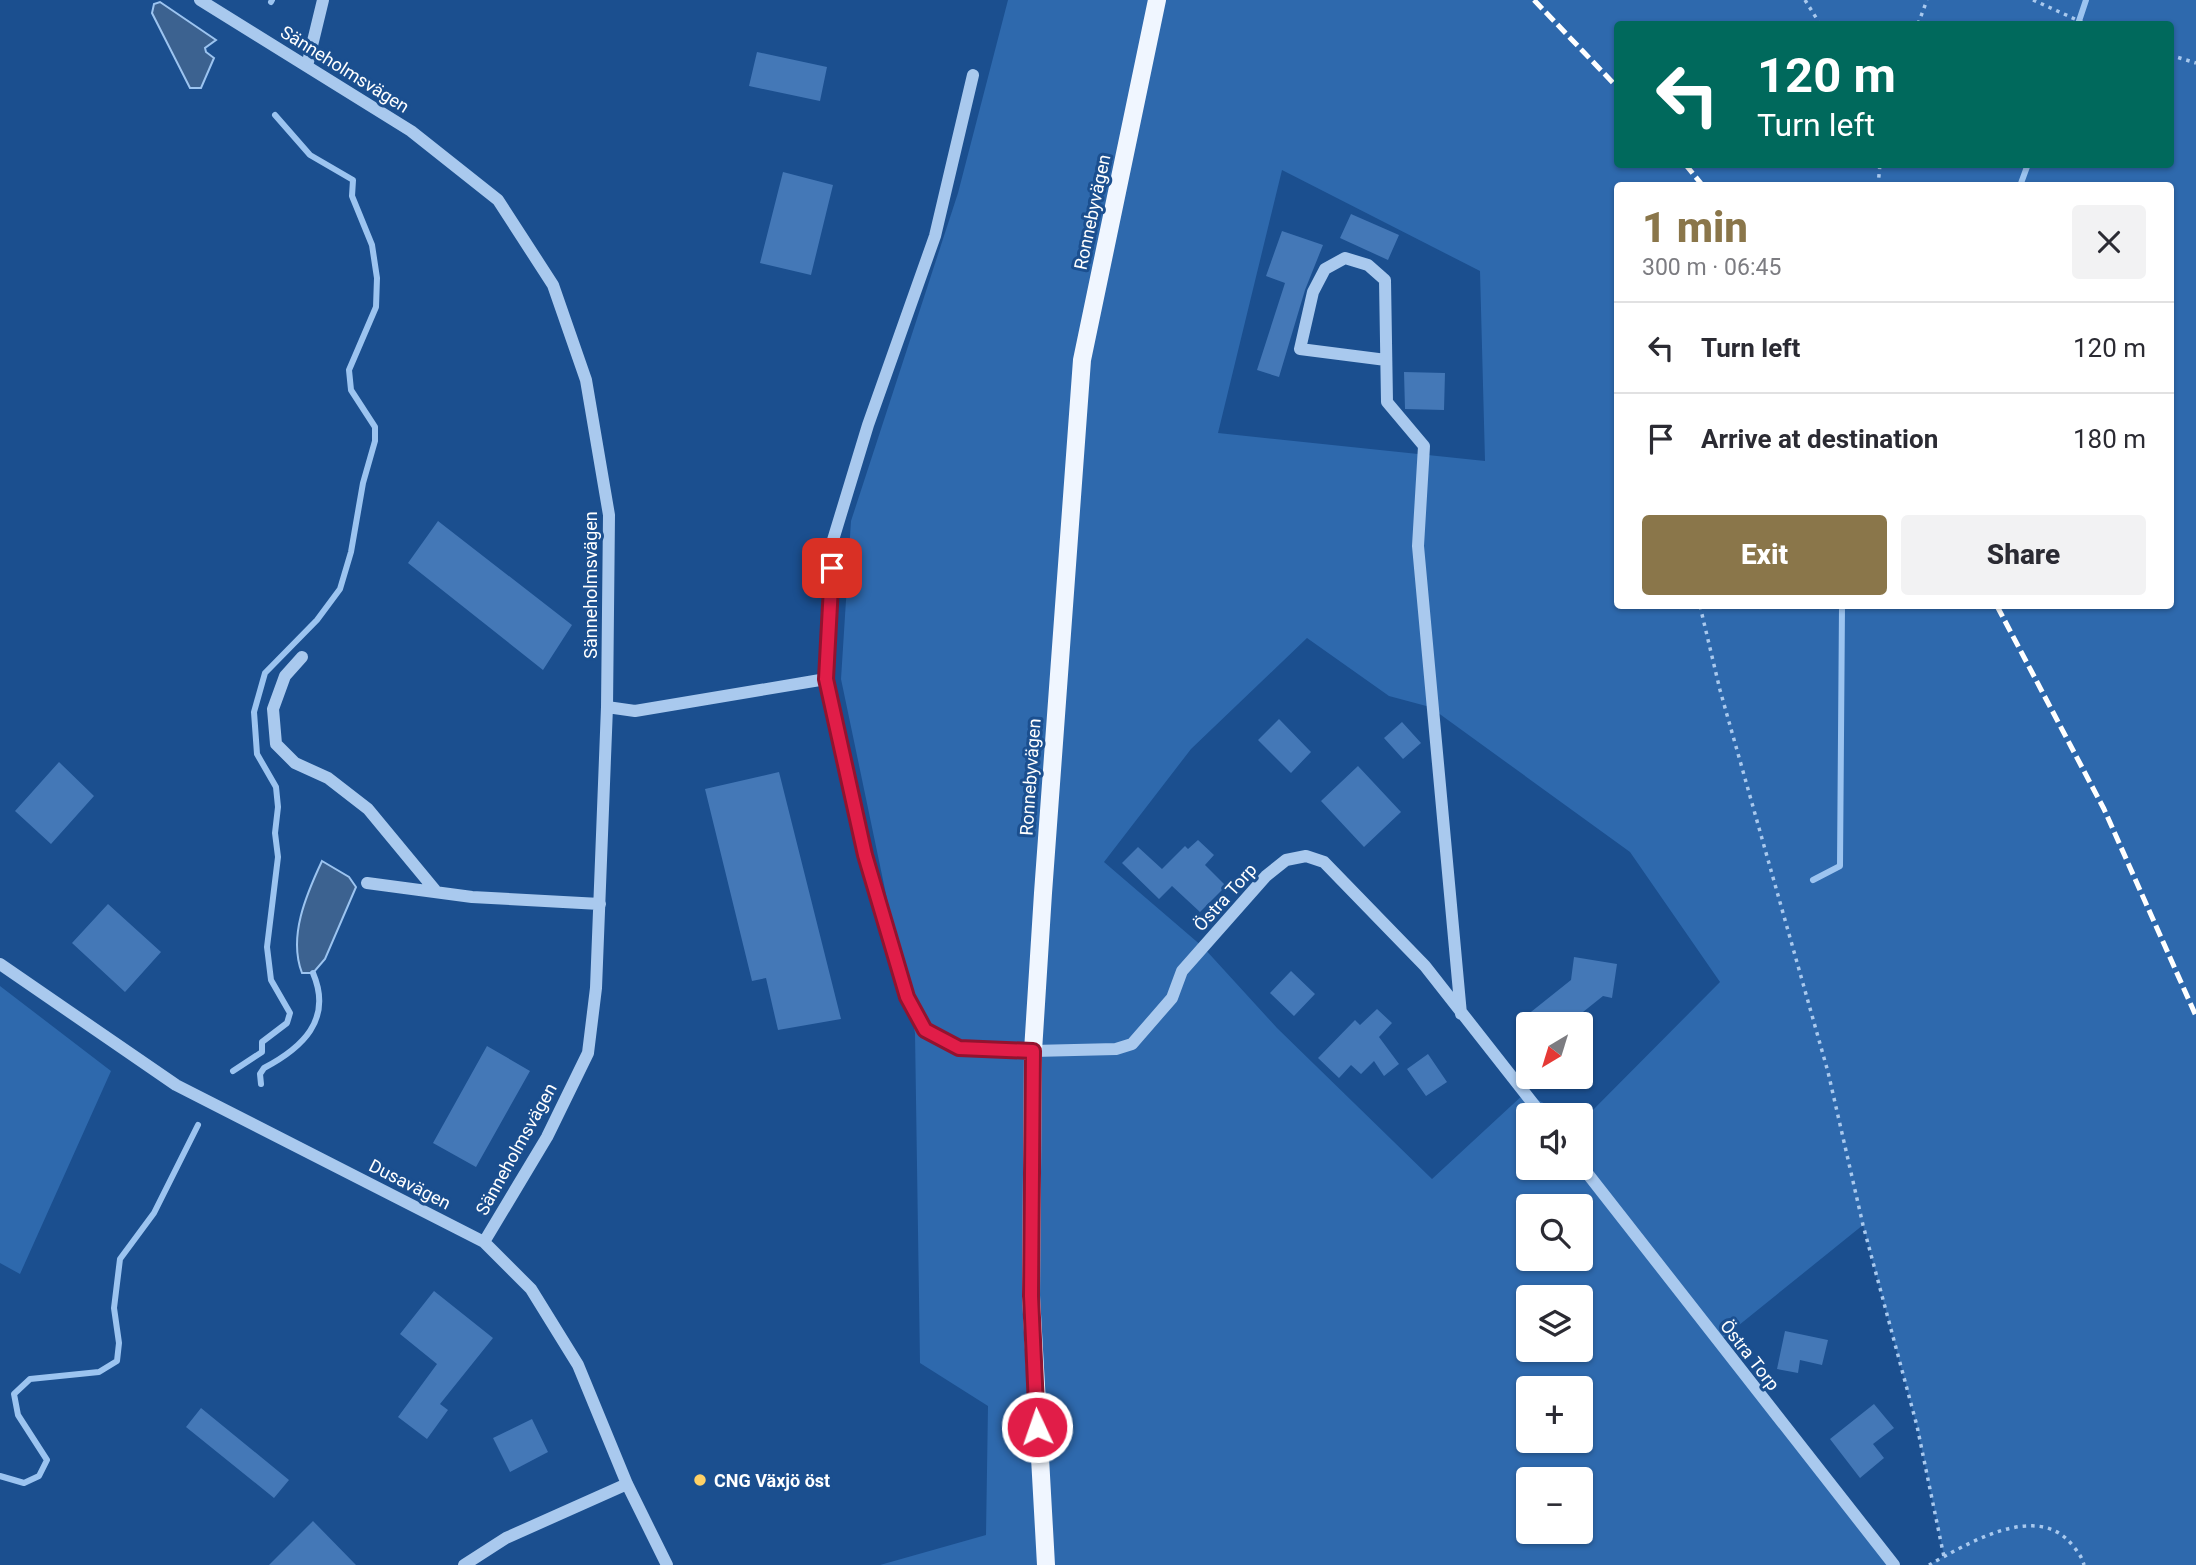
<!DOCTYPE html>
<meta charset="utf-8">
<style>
:root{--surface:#fff;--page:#f2f2f3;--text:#2b2b33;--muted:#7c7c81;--line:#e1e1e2;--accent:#8a764a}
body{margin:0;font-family:Roboto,sans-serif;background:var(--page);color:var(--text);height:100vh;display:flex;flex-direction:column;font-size:26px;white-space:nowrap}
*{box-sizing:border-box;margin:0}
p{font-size:23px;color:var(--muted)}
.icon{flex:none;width:38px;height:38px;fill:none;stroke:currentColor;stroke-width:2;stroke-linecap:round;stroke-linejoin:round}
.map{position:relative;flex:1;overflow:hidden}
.details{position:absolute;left:1614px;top:182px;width:560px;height:427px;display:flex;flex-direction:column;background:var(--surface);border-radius:7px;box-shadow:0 2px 5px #0004}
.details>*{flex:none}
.banner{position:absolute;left:1614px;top:21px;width:560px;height:147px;border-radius:7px;box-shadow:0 2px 5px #0004;background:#00695c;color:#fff;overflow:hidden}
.needle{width:46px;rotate:218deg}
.tools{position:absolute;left:1516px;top:1012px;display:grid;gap:14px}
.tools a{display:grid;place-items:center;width:77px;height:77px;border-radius:7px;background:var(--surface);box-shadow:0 2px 5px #0004;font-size:35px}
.pin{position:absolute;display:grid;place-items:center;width:60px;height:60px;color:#fff;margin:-30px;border-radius:14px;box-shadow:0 4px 10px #0006}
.me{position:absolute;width:77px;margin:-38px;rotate:357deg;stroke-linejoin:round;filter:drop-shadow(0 0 5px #0008)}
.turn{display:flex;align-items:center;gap:24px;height:147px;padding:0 28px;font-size:32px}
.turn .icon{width:91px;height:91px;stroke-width:2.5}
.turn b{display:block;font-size:49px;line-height:60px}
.round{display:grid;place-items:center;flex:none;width:74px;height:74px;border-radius:7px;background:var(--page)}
.headline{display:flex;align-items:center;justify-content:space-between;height:119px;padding:0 28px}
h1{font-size:42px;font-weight:800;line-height:52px;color:var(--accent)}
.cta{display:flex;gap:14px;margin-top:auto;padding:14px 28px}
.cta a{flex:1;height:80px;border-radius:7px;background:var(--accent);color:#fff;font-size:28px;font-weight:800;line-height:80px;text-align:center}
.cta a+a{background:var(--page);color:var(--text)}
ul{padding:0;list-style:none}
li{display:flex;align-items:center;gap:21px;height:91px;padding:0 28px;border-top:2px solid var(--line)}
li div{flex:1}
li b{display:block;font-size:26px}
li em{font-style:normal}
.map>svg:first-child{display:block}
.green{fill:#2e69ad;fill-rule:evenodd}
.water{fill:#3c6290;stroke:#9cc4f0;stroke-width:2}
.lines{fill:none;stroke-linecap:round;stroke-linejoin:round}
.stream{stroke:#9cc4f0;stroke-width:6}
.building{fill:#4478b7}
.path{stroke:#a9c9ee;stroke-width:3.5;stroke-dasharray:3.5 5;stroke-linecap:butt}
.minor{stroke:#a9c9ee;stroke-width:12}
.major{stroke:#f0f6ff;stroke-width:18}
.rail{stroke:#fff;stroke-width:5;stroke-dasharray:12 5;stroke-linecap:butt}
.route-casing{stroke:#92132f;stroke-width:18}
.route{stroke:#e11d48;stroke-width:12}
.poi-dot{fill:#ffd166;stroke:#1b4f8f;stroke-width:2.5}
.labels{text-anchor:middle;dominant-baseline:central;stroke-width:6;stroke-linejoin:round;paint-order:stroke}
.street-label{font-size:18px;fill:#fff;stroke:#1b4f8f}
.poi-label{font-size:18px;font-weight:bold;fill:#fff;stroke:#1b4f8f;text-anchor:start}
</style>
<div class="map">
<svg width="2196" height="1565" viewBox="0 0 2196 1565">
<rect width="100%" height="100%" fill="#1b4f8f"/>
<path class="green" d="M1008,0H2196V1565H1929L1944,1556L1917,1426L1863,1225L1718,1342L1894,1565H880L986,1535L988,1406L920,1363L915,1033L841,679L851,521L958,193ZM1617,24H2170V164H1617ZM1282,170L1480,271L1485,461L1218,433ZM1617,186H2170V606H1617ZM1307,638L1389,696L1430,707L1630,852L1720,982L1580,1123V1167H1528V1115H1566L1525,1093L1432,1179L1277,1028L1203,947L1104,862L1191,749ZM1528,1206H1580V1258H1528ZM1528,1297H1580V1349H1528ZM1528,1388H1580V1440H1528ZM1528,1479H1580V1531H1528Z
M0,986L111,1071L20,1274L0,1263Z"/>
<path class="water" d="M160,2L216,40L205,48L206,52L214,58L201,88H190L152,13L154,4Z
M322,861L349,877L356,887L325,959L313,973H302C288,937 306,895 322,861Z"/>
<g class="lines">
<path class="stream" d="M271,2L272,0
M2078,24L2086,0
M2020,186L2028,164
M1813,880L1840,866L1842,606
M233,1071L262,1052V1042L287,1023L290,1013L271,980L267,947L278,857L275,833L278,807L276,787L257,754L254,712L265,673L317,620L340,589L351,552L363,483L375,441V427L351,390L349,370L376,307L377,278L372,245L352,196L353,180L310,155L275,115
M261,1084L260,1074L264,1068C302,1048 333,1020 313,973
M0,1476L24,1483L39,1476L47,1460L18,1415L14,1394L30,1379L99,1372L117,1361L119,1343L114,1308L120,1259L154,1213L198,1125"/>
</g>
<path class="building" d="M757,52L827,67L820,101L749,86Z
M783,172L833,185L811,275L760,263Z
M1351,214L1399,235L1388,260L1340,238Z
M1282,231L1323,245L1305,290L1279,377L1257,370L1285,283L1266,276Z
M1404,372L1445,373L1444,410L1405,409Z
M438,521L572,625L543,670L408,563Z
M1279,719L1311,752L1291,773L1258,740Z
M1402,722L1421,743L1403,759L1384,738Z
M59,762L94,796L51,844L15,811Z
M1358,766L1401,812L1364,847L1321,801Z
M779,772L841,1019L778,1030L766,978L752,981L705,789Z
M1198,840L1214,855L1205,865L1226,886L1200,912L1172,886L1159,899L1122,863L1138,847L1162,869L1185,846L1188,849Z
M108,904L161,952L125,992L72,943Z
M1574,957L1617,964L1612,998L1603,996L1568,1024H1516L1571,980Z
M1291,971L1315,994L1294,1016L1270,993Z
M1377,1009L1392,1023L1379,1037L1399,1064L1384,1076L1374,1061L1361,1074L1351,1065L1339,1078L1318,1058L1355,1020L1360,1025Z
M487,1046L530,1071L476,1167L433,1143Z
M1428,1054L1447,1082L1426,1096L1407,1069Z
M434,1291L493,1338L440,1404L448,1410L427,1439L398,1417L437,1364L400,1334Z
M1785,1331L1828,1340L1822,1365L1800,1360L1798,1373L1777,1369Z
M1874,1404L1894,1428L1873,1444L1884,1458L1860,1478L1830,1439Z
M201,1408L289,1480L274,1498L186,1427Z
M532,1419L548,1452L510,1472L493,1438Z
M313,1521L356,1565H269Z"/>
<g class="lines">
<path class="path" d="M1805,0L1820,24
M2033,0L2086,24
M1918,24L1927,0
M2170,55L2196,63
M1878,186L1880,164
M1700,606L1720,690L1828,1072L1863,1225L1917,1426L1944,1557
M1929,1565C1967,1544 2038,1500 2073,1546C2078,1552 2082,1557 2084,1565"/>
<path class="minor" d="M200,0L411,131L498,200L553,285L586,380L609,515L607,707L596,988L588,1053L547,1137L484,1242
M307,66L323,0
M973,75L935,236L868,425L833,540L826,679L865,855L907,997L925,1030L959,1048L1033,1051L1116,1049L1132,1044L1172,998L1182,971L1266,876L1286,860L1306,856L1324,862L1425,966L1542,1115
M1386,360L1300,349L1313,292L1325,269L1345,258L1368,265L1385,280L1387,402L1424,446L1418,546L1461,1014
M302,657L285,676L273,709L276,744L295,763L328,778L368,809L435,890
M607,707L635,711L826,679
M367,883L472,897L600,904
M0,964L176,1085L484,1242L531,1289L578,1365L627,1484L667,1565
M1580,1164L1894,1565
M464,1565L506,1538L627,1484"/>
<path class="major" d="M1046,1565L1031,1296L1033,1051L1043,893L1082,360L1157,0"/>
<path class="rail" d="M1534,0L1617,87
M1685,164L1703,186
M1997,606L2104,809L2196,1016"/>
</g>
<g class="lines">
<defs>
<path id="route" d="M832,568L826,679L865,855L907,997L925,1030L959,1048L1033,1051L1031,1296L1037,1427"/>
</defs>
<use href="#route" class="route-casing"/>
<use href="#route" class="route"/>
</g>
<circle class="poi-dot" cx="700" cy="1480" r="7"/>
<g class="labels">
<g class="street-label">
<text transform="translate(345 69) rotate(32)">Sänneholmsvägen</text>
<text transform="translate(1092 212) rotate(-78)">Ronnebyvägen</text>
<text transform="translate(590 585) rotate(-90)">Sänneholmsvägen</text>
<text transform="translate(1030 777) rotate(-86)">Ronnebyvägen</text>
<text transform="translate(1225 897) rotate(-48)">Östra Torp</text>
<text transform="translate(516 1149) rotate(-61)">Sänneholmsvägen</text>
<text transform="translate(410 1184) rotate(27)">Dusavägen</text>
<text transform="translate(1750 1355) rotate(52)">Östra Torp</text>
</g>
<g class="poi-label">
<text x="714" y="1480">CNG Växjö öst</text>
</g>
</g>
</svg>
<div class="tools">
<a><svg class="needle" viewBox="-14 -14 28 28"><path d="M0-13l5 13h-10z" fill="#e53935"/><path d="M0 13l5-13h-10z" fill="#7c7c81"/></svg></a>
<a><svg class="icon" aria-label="sound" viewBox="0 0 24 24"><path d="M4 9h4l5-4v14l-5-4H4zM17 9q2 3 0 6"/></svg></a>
<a><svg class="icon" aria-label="search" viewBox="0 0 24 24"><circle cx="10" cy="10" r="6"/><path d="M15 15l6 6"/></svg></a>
<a><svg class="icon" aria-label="layers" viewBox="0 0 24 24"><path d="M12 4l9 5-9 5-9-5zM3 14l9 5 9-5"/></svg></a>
<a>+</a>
<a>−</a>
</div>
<div class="pin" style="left:832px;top:568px;background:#d93025"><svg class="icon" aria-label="arrive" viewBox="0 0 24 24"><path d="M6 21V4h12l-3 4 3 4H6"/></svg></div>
<svg class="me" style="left:1037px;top:1427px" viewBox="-20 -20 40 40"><circle r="17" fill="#e11d48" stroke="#fff" stroke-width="3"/><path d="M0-11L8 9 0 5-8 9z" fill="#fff"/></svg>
<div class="banner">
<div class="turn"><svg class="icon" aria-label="left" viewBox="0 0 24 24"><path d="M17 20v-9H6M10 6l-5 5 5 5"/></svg><div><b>120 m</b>Turn left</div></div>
</div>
<section class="details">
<div class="headline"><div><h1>1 min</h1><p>300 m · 06:45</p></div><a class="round"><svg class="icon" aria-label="close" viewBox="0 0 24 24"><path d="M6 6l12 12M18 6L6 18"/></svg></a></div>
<ul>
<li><svg class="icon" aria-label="left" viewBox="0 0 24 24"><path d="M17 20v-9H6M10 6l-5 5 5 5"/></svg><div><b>Turn left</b></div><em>120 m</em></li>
<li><svg class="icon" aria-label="arrive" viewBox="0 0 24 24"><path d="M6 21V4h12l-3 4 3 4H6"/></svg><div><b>Arrive at destination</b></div><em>180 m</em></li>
</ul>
<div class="cta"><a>Exit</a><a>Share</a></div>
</section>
</div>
